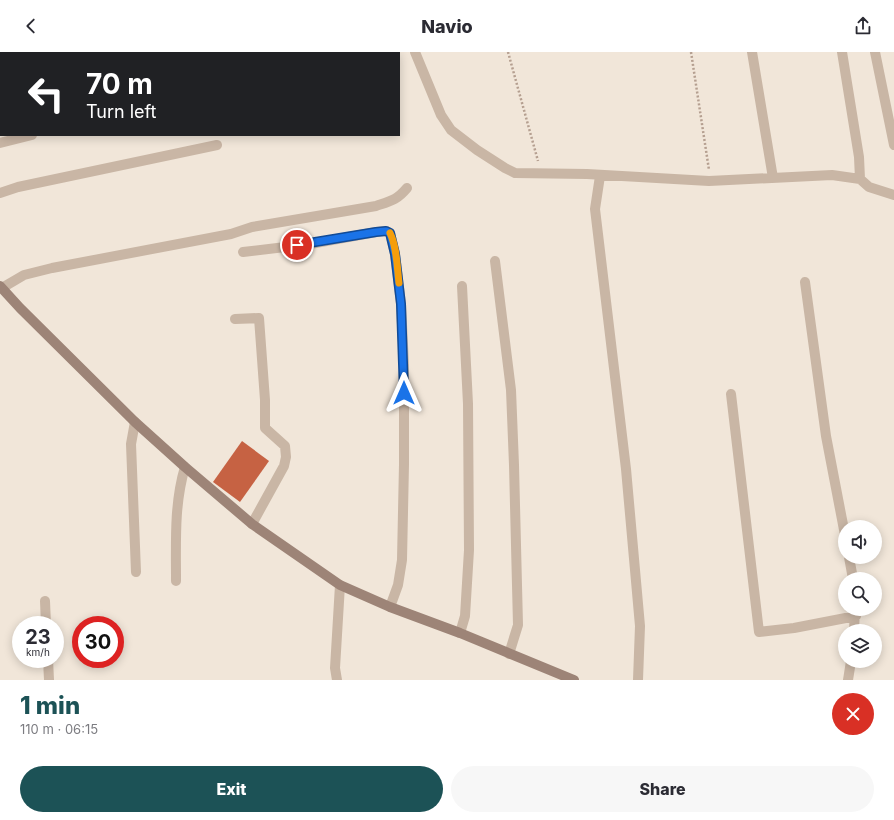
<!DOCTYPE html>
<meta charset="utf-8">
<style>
:root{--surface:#fff;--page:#f7f7f7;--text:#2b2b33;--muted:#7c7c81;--accent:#1c5256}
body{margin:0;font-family:Inter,sans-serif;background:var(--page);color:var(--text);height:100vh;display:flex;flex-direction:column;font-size:15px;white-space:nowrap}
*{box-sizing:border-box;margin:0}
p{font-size:13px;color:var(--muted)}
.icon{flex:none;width:22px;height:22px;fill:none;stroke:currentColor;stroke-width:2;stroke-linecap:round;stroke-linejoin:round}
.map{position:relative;height:628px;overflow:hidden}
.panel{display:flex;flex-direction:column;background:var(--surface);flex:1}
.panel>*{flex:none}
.top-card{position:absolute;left:0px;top:0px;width:400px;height:84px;box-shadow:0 2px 10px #0003;background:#202124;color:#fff;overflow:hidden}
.buttons{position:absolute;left:838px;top:468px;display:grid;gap:8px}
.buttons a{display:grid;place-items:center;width:44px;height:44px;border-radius:50%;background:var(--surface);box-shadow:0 2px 10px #0003;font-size:20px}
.speed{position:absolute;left:12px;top:564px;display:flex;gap:8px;font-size:20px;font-weight:700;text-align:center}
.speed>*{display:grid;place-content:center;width:52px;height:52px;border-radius:50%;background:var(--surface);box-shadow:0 2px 10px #0003;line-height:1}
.speed small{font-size:10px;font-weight:400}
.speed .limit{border:6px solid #d22;background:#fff;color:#111}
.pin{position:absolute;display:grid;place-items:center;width:34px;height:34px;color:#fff;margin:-17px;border:2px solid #fff;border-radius:50%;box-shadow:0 1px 4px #0007}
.me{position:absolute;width:44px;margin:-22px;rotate:0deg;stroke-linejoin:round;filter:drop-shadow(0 0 3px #0008)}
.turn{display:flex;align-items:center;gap:14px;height:84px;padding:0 20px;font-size:18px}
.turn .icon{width:52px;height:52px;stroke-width:2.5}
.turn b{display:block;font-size:28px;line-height:34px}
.round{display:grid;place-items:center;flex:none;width:42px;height:42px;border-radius:21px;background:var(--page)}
.overview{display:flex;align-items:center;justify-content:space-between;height:68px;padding:0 20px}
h1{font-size:24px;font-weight:800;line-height:30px;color:var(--accent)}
.action{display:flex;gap:8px;margin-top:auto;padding:8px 20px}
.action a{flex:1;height:46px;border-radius:24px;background:var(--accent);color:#fff;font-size:16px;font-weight:800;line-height:46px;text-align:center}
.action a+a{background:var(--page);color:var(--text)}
header{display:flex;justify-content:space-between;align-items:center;height:52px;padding:0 20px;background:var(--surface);font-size:18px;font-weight:800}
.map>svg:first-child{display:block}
.building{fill:#c66243}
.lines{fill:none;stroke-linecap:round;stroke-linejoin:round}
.path{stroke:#b59f90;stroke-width:2.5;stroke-dasharray:2 2;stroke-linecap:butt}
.street{stroke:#c9b6a5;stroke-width:10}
.secondary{stroke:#9d8477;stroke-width:10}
.route-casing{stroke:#114b97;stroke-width:10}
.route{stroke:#1a73e8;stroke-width:7}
.slow{stroke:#f59e0b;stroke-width:7}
</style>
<header><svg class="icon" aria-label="back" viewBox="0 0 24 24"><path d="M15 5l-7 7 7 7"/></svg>Navio<svg class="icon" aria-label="share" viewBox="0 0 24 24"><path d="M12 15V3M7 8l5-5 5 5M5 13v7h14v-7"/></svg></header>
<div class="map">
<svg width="894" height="628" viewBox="0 0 894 628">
<rect width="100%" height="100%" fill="#f1e6d9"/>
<path class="building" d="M242,389L269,409L240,450L213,430Z"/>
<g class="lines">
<path class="path" d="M508,0L538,109
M691,0L709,118"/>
<path class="street" d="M218,0V1
M415,0L441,63L451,78L477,98L505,116L515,121L587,122L709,129L832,123L860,127L869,135L894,143
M752,0L773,126
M842,0L859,105L860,127
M875,0L894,93
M42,1L44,0
M87,1L89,0
M0,29L1,28
M0,40L1,43
M0,91L32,83
M600,124L595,157L626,417L640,574L638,628
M0,141L18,135L217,93
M243,200L310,192L376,180L386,179L390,181L395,202L401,252L404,313V412L402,508L398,533L390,555
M495,209L511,338L514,413L518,573L509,602
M805,230L826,384L845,483
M2,236L24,223L52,216L231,182L252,175L376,154C391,149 397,148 407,136
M235,267L259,266L265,348V376L285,394L286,405L284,414L252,472
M731,342L759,580L794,576L856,564
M135,370L131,392L136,520
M849,505L853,527
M176,529C176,490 174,452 185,415
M45,549L46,573
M854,579L855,557
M460,581L465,564L469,498L468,352L462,234
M48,607L49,628
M337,628L335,616L340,533
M848,628L851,609"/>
<path class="secondary" d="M0,234L20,256L135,370L185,415L252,472L340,533L390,555L460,581L574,628"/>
</g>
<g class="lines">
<defs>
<path id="route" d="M297,193L376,180L386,179L390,181L395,202L401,252L404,341"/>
</defs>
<use href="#route" class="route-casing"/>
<use href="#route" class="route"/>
<path class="slow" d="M390,181C397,195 397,215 399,231"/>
</g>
</svg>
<div class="buttons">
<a><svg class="icon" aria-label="sound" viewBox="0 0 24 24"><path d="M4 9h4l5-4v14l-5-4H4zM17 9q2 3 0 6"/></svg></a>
<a><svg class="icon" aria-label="search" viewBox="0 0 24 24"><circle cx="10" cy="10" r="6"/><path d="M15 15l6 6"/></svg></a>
<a><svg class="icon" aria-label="layers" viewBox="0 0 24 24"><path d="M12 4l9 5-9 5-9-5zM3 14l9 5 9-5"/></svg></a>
</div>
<div class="speed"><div>23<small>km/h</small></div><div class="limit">30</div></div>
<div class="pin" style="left:297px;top:193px;background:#d93025"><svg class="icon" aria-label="arrive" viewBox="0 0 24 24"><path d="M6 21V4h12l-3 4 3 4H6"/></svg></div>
<svg class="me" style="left:404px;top:341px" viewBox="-20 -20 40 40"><path d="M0-17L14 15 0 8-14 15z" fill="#1a73e8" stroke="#fff" stroke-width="4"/></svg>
<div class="top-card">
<div class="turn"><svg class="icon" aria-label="left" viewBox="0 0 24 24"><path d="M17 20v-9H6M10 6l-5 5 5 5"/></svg><div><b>70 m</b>Turn left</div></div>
</div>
</div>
<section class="panel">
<div class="overview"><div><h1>1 min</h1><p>110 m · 06:15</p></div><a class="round" style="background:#d93025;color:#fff"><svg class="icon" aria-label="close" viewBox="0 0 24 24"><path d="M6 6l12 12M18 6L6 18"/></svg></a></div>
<div class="action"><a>Exit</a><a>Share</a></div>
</section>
